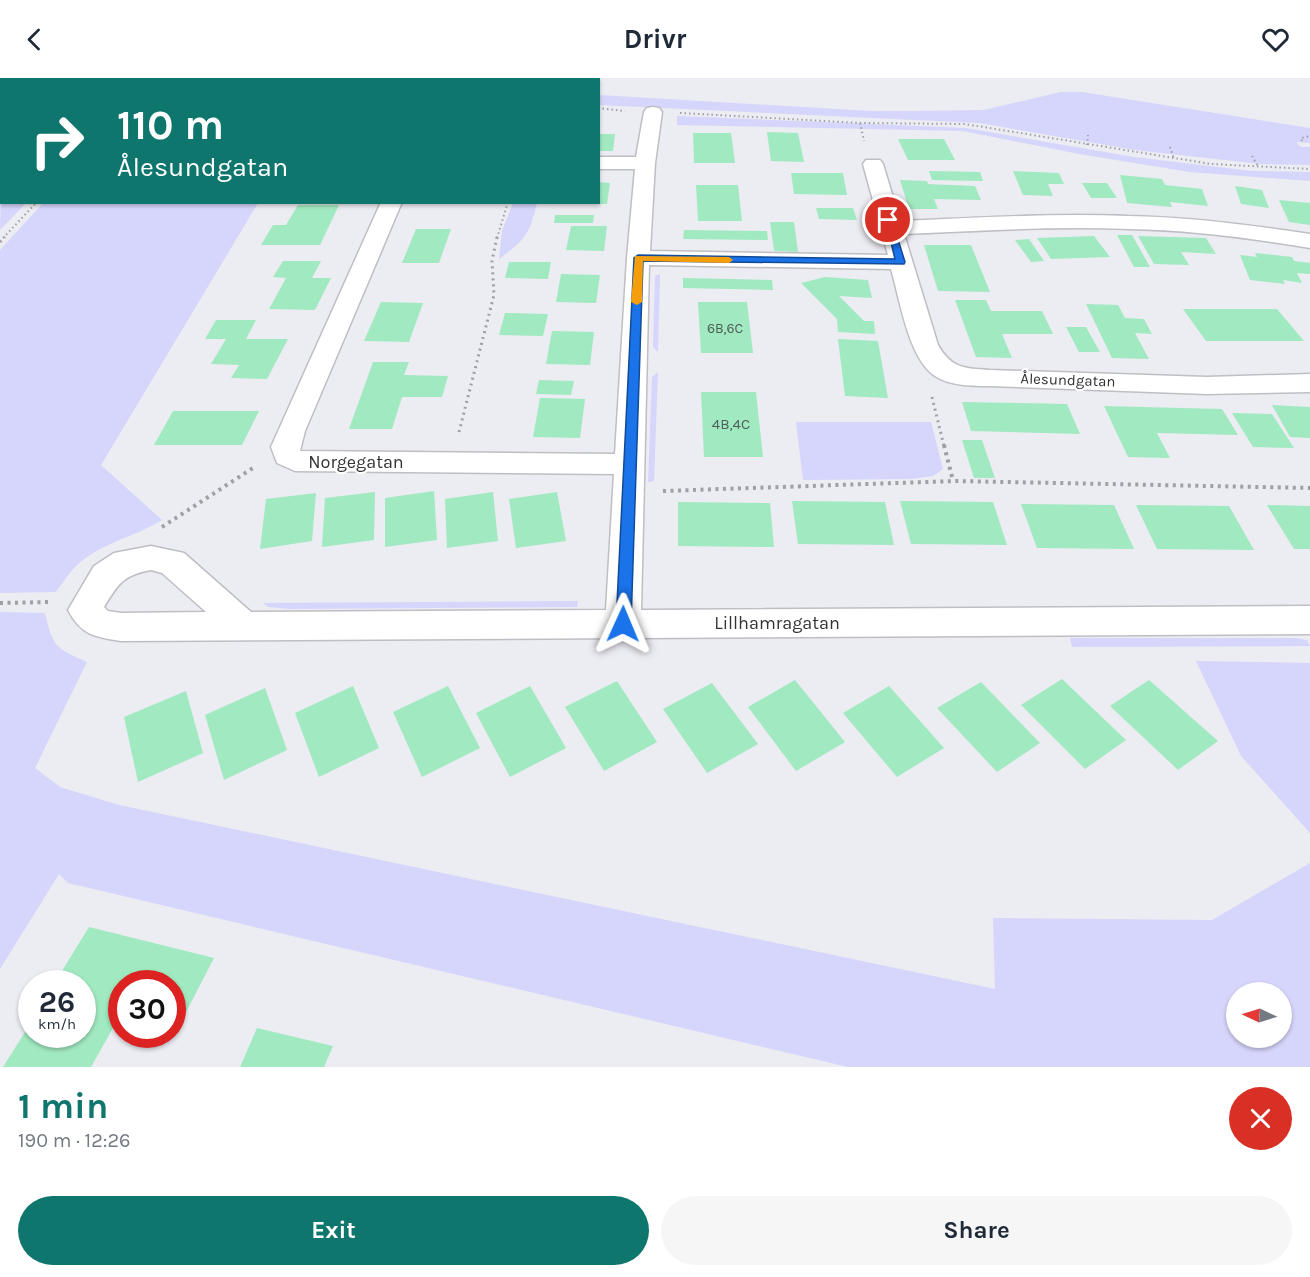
<!DOCTYPE html>
<meta charset="utf-8">
<style>
:root{--surface:#fff;--page:#f6f6f7;--text:#1f2937;--muted:#747a83;--accent:#0f766e}
body{margin:0;font-family:Karla,sans-serif;background:var(--page);color:var(--text);height:100vh;display:flex;flex-direction:column;font-size:22px;white-space:nowrap}
*{box-sizing:border-box;margin:0}
p{font-size:20px;color:var(--muted)}
.icon{flex:none;width:33px;height:33px;fill:none;stroke:currentColor;stroke-width:2;stroke-linecap:round;stroke-linejoin:round}
.map{position:relative;height:989px;overflow:hidden}
.drawer{display:flex;flex-direction:column;background:var(--surface);flex:1}
.drawer>*{flex:none}
.guide{position:absolute;left:0px;top:0px;width:600px;height:126px;box-shadow:0 2px 4px #0004;background:#0f766e;color:#fff;overflow:hidden}
.needle{width:39px;rotate:274deg}
.fabs{position:absolute;left:1226px;top:904px;display:grid;gap:12px}
.fabs a{display:grid;place-items:center;width:66px;height:66px;border-radius:50%;background:var(--surface);box-shadow:0 2px 4px #0004;font-size:30px}
.speed{position:absolute;left:18px;top:892px;display:flex;gap:12px;font-size:30px;font-weight:700;text-align:center}
.speed>*{display:grid;place-content:center;width:78px;height:78px;border-radius:50%;background:var(--surface);box-shadow:0 2px 4px #0004;line-height:1}
.speed small{font-size:15px;font-weight:400}
.speed .limit{border:9px solid #d22;background:#fff;color:#111}
.pin{position:absolute;display:grid;place-items:center;width:51px;height:51px;color:#fff;margin:-26px;border:3px solid #fff;border-radius:50%;box-shadow:0 2px 6px #0007}
.me{position:absolute;width:66px;margin:-33px;rotate:1deg;stroke-linejoin:round;filter:drop-shadow(0 0 4px #0008)}
.turn{display:flex;align-items:center;gap:21px;height:126px;padding:0 18px;font-size:27px}
.turn .icon{width:78px;height:78px;stroke-width:2.5}
.turn b{display:block;font-size:42px;line-height:51px}
.round{display:grid;place-items:center;flex:none;width:63px;height:63px;border-radius:32px;background:var(--page)}
.headline{display:flex;align-items:center;justify-content:space-between;height:102px;padding:0 18px}
h1{font-size:36px;font-weight:700;line-height:45px;color:var(--accent)}
.button{display:flex;gap:12px;margin-top:auto;padding:12px 18px}
.button a{flex:1;height:69px;border-radius:36px;background:var(--accent);color:#fff;font-size:24px;font-weight:700;line-height:69px;text-align:center}
.button a+a{background:var(--page);color:var(--text)}
header{display:flex;justify-content:space-between;align-items:center;height:78px;padding:0 18px;background:var(--surface);font-size:27px;font-weight:700}
.map>svg:first-child{display:block}
.green{fill:#d6d5fb;fill-rule:evenodd}
.building{fill:#a1e9c0}
.lines{fill:none;stroke-linecap:round;stroke-linejoin:round}
.street-casing{stroke:#bebec4;stroke-width:3}
.highway-casing{stroke:#bebec4;stroke-width:3}
.path-far2{stroke:#9f9fa4;stroke-width:2;stroke-dasharray:1.5 3;stroke-linecap:butt}
.path-far1{stroke:#9f9fa4;stroke-width:3;stroke-dasharray:2 4;stroke-linecap:butt}
.path{stroke:#9f9fa4;stroke-width:4;stroke-dasharray:3 4.5;stroke-linecap:butt}
.street{fill:#fff;fill-rule:evenodd}
.highway{fill:#fff;fill-rule:evenodd}
.route{fill:#1a73e8;stroke:#114b97;stroke-width:1.5}
.slow{fill:#f59e0b}
.labels{text-anchor:middle;dominant-baseline:central;stroke-width:4.5;stroke-linejoin:round;paint-order:stroke}
.far-number-label{font-size:14px;fill:#4e6058}
.far-street-label{font-size:15px;fill:#333336;stroke:#fff}
.number-label{font-size:15px;fill:#4e6058}
.street-label{font-size:18px;fill:#333336;stroke:#fff}
</style>
<header><svg class="icon" aria-label="back" viewBox="0 0 24 24"><path d="M15 5l-7 7 7 7"/></svg>Drivr<svg class="icon" aria-label="heart" viewBox="0 0 24 24"><path d="M12 20l-8-8c-3-5 5-10 8-4 3-6 11-1 8 4z"/></svg></header>
<div class="map">
<svg width="1310" height="989" viewBox="0 0 1310 989">
<rect width="100%" height="100%" fill="#ececf3"/>
<path class="green" d="M135,0H362L363,1H133Z
M1061,14H1082L1310,50V65L1296,64L1301,69H1310V87L1260,86L1135,72L979,45L599,27V17L870,33H918L983,32Z
M677,38L966,50L1134,79L1252,93L1310,94V103L1190,94L1079,76L963,53L677,47Z
M1,105L2,124L26,125L0,152Z
M44,124L258,125L101,387L162,442C135,459 100,465 76,488C68,496 62,506 56,514L0,515V172Z
M513,125H537C529,157 526,161 499,181L502,153Z
M660,196L658,274L653,269L655,198Z
M658,294L654,403L648,404L652,299Z
M796,344H931L943,391L933,398L910,401L803,402Z
M578,523L577,529L290,531L268,529L263,525Z
M0,534L45,535C53,570 56,570 87,584L35,690L60,709L119,727L995,911L993,840L1212,842L1310,785V989H848L68,805L59,796L0,891ZM1236,915H1281V960H1236Z
M1070,560H1295L1307,562L1310,568L1072,569Z
M1196,583L1310,585V755L1241,678Z"/>
<path class="building" d="M767,54L798,55L804,84L771,83Z
M693,55H731L735,85H694Z
M598,56H615L613,73H598Z
M898,61H944L955,82H908Z
M929,93L980,94L983,103L932,102Z
M1013,93L1059,95L1064,106H1048L1053,118L1023,117Z
M791,95H843L847,117L794,116Z
M1120,97L1162,101L1165,107L1202,111L1208,128L1170,124L1172,129L1127,125Z
M900,102L927,103L928,106L975,108L981,122L934,121L938,131H909Z
M598,104L610,105L607,126H598Z
M1082,105H1107L1117,120H1091Z
M696,107H738L742,143H698Z
M1235,108L1262,112L1269,130L1241,126Z
M1279,122L1310,125V147L1289,144Z
M298,127H339L320,167H261L273,147H286Z
M816,130H853L857,142L819,141Z
M555,137H594L593,145H554Z
M770,144H794L798,174L774,173Z
M571,148H607L604,173L566,172Z
M416,151H451L439,185H402Z
M684,152L767,153L768,162L683,161Z
M1117,157H1132L1150,189H1134Z
M1094,158L1110,179L1051,181L1037,160Z
M1138,158L1206,160L1216,176L1181,174L1189,187L1154,186Z
M1029,161L1044,183L1031,184L1015,162Z
M924,167H971L990,214L938,213Z
M1255,175L1292,179L1294,183L1310,185V196L1297,195L1302,205L1283,202L1285,206L1250,202L1240,177L1257,179Z
M283,183H321L312,200H331L315,232L269,231L286,200L273,199Z
M509,184H551L548,201L505,200Z
M561,196L600,197L596,225L556,224Z
M825,199L868,202L872,220L839,218L864,243H874L875,256L838,254L837,241L801,205Z
M683,200L772,202L773,212L683,210Z
M955,222H986L991,233H1042L1053,256H1002L1012,280L976,279Z
M381,224L423,225L409,264L364,263Z
M698,224H747L753,275H701Z
M1086,226L1118,227L1125,240L1144,241L1152,256L1135,255L1149,281L1112,280Z
M1183,231H1277L1304,263H1206Z
M505,235L548,236L543,258L499,257Z
M216,242H256L246,261H288L267,301L231,300L239,287L211,286L226,261H205Z
M1066,249H1086L1100,274H1079Z
M552,253L594,254L590,287L546,286Z
M838,261L878,263L888,320L845,318Z
M373,284H409L404,297L448,298L442,319H402L392,351H349Z
M539,302L574,303L571,317L536,316Z
M701,314H756L763,379H704Z
M540,320L585,321L580,360L533,359Z
M962,324L1067,326L1080,356L971,353Z
M1272,327L1310,329V360L1290,359Z
M1104,328L1222,331L1238,357L1157,355L1170,380L1128,379Z
M173,333H259L242,367H154Z
M1232,335L1272,336L1294,370L1253,369Z
M962,362H982L995,400H974Z
M434,413L437,462L385,469V420Z
M375,414L374,462L322,469L325,420Z
M493,414L498,463L447,470L445,421Z
M557,414L566,463L516,470L509,421Z
M316,415L312,463L260,471L266,421Z
M792,423L885,424L894,467L798,466Z
M900,423L993,424L1007,467L911,466Z
M678,424L770,425L774,469L678,468Z
M1021,426L1114,427L1134,471L1037,470Z
M1136,427L1229,428L1254,472L1157,471Z
M1267,427L1310,428V471H1294Z
M1062,601L1126,662L1085,691L1021,627Z
M795,602L845,664L796,693L748,629Z
M1149,602L1218,663L1178,692L1110,628Z
M617,603L657,664L604,693L565,629Z
M981,604L1040,665L997,694L937,630Z
M712,605L758,666L707,695L663,631Z
M353,608L379,670L319,699L295,635Z
M448,608L480,670L422,699L393,634Z
M530,608L566,670L510,699L476,635Z
M889,608L944,670L897,699L843,635Z
M265,610L287,672L224,702L205,637Z
M186,613L203,675L138,704L124,639Z
M89,849L214,880L182,942L172,940V906H122V934L91,989H3L32,943V957H82V906H54Z
M257,950L333,968L324,989H240Z"/>
<g class="lines">
<defs>
<path id="street" d="M653,29L659,30L662,34L655,85L650,173L888,177L863,86L866,82H880L883,86L900,143C976,140 1052,135 1128,138C1189,139 1250,147 1310,156V170C1250,160 1189,152 1128,151C1054,148 979,153 904,156L938,267C952,291 964,290 990,292L1207,299L1310,296V314L1207,316L990,308C973,308 950,308 935,298C908,280 900,221 891,191L649,187L641,532L1310,528V556L121,563C95,559 81,557 68,532L94,488L114,475L151,468L184,475L251,534L606,532L614,396L295,393L277,385L271,369L381,124H402L305,353L300,373L615,376L627,180L635,91H598V79H636L644,34L647,30ZM151,492L162,495L206,534L121,535L108,533L104,529C118,506 123,497 151,492Z"/>
<path id="highway" d="M2,0H20L2,2V4L0,2Z
M40,0H58L39,2Z
M0,42H2L0,54Z"/>
</defs>
<use href="#street" class="street-casing"/>
<use href="#highway" class="highway-casing"/>
<path class="path-far2" d="M126,2L128,0
M598,30L625,33
M680,35L860,45L965,46L1211,86L1310,91
M860,45L864,63
M1302,63L1301,60L1310,58
M1087,67L1088,57
M1170,69L1174,81
M1252,78L1258,88
M3,160L37,124
M497,160L508,124"/>
<path class="path-far1" d="M0,164L5,159
M932,319L944,368
M459,354L494,217L492,183L497,159"/>
<path class="path" d="M944,367L953,403
M663,413L956,403L1310,410
M162,449L256,388
M0,525L50,524"/>
<use href="#street" class="street"/>
<use href="#highway" class="highway"/>
</g>
<path class="route" d="M885,140L892,142L905,184L904,186L643,183L631,546L628,550H618L616,546L634,180L638,177L895,181Z"/>
<path class="slow" d="M635,178L729,179L733,182L729,185L643,183L642,224L637,227L631,224Z"/>
<g class="labels">
<g class="far-number-label">
<text x="725" y="250">6B,6C</text>
</g>
<g class="far-street-label">
<text transform="translate(1068 302) rotate(2)">Ålesundgatan</text>
</g>
<g class="number-label">
<text x="731" y="346">4B,4C</text>
</g>
<g class="street-label">
<text x="356" y="384">Norgegatan</text>
<text x="777" y="545">Lillhamragatan</text>
</g>
</g>
</svg>
<div class="fabs">
<a><svg class="needle" viewBox="-14 -14 28 28"><path d="M0-13l5 13h-10z" fill="#e53935"/><path d="M0 13l5-13h-10z" fill="#747a83"/></svg></a>
</div>
<div class="speed"><div>26<small>km/h</small></div><div class="limit">30</div></div>
<div class="pin" style="left:888px;top:142px;background:#d93025"><svg class="icon" aria-label="arrive" viewBox="0 0 24 24"><path d="M6 21V4h12l-3 4 3 4H6"/></svg></div>
<svg class="me" style="left:623px;top:546px" viewBox="-20 -20 40 40"><path d="M0-17L14 15 0 8-14 15z" fill="#1a73e8" stroke="#fff" stroke-width="4"/></svg>
<div class="guide">
<div class="turn"><svg class="icon" aria-label="right" viewBox="0 0 24 24"><path d="M7 20v-9h11M14 6l5 5-5 5"/></svg><div><b>110 m</b>Ålesundgatan</div></div>
</div>
</div>
<section class="drawer">
<div class="headline"><div><h1>1 min</h1><p>190 m · 12:26</p></div><a class="round" style="background:#d93025;color:#fff"><svg class="icon" aria-label="close" viewBox="0 0 24 24"><path d="M6 6l12 12M18 6L6 18"/></svg></a></div>
<div class="button"><a>Exit</a><a>Share</a></div>
</section>
